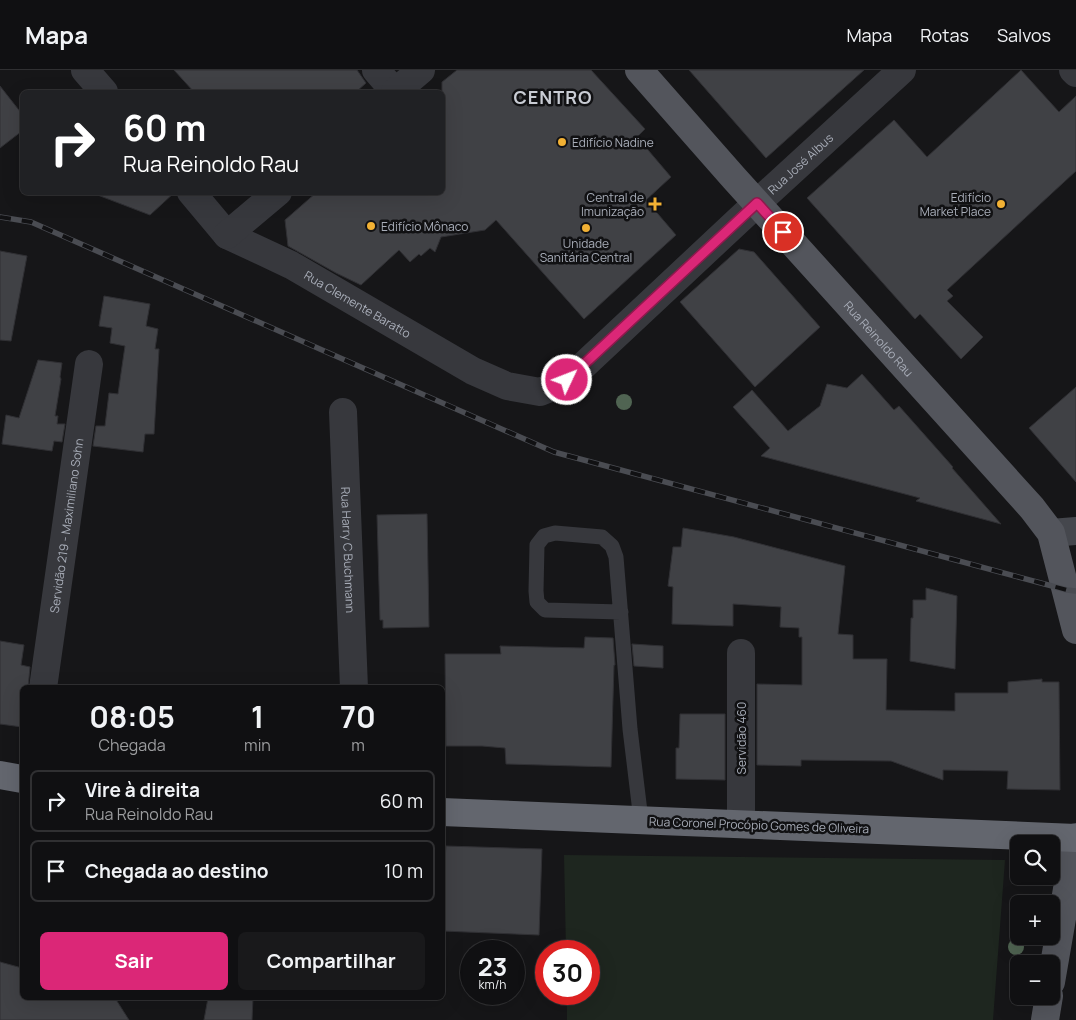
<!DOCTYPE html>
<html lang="pt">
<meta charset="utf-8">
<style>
:root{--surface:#101012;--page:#19191b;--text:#f1f3f6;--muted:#9c9d9f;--line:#303032;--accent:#db2777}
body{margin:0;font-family:Manrope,sans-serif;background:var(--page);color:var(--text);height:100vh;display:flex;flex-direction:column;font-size:19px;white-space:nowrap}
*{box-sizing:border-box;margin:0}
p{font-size:16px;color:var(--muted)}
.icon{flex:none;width:28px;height:28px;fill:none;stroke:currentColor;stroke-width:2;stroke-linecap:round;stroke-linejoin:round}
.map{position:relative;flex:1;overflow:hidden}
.panel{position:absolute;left:20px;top:615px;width:425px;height:315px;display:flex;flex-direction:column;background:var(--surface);border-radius:8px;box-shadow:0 5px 20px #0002,0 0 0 1px var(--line)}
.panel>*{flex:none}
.banner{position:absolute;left:20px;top:20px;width:425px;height:105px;border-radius:8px;box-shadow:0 5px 20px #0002,0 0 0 1px var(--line);background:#202124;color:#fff;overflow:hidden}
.buttons{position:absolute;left:1010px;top:765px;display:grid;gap:10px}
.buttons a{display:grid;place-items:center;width:50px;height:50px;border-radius:8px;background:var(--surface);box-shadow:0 5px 20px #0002,0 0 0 1px var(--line);font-size:25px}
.speed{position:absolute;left:460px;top:870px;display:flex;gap:10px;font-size:25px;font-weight:700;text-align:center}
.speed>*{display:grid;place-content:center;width:65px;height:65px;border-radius:50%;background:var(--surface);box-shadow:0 5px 20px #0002,0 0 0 1px var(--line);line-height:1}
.speed small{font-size:12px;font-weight:400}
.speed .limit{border:8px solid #d22;background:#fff;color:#111}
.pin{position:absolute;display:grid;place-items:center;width:42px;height:42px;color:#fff;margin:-21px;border:2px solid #fff;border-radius:50%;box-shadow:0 1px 5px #0007}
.me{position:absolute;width:55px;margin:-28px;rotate:47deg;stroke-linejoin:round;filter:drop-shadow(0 0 4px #0008)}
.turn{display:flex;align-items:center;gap:18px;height:105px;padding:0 20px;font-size:22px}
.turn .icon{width:65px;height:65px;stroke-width:2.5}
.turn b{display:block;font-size:35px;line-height:42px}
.eta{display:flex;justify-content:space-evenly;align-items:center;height:85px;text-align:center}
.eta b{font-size:30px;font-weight:700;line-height:35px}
.primary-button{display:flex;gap:10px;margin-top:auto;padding:10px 20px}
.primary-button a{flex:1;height:58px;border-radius:8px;background:var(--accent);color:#fff;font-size:20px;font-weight:700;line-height:58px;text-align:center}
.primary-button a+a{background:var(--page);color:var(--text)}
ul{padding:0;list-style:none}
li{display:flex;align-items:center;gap:15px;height:62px;margin:0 10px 8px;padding:0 10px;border:2px solid var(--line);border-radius:8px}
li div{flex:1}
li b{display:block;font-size:19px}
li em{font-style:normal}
header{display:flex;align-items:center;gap:30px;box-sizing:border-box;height:70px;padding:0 25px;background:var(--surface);border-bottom:1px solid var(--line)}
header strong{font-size:24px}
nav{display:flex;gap:28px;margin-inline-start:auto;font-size:18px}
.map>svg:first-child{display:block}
.green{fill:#1e261f}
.building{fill:#404145;stroke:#303034}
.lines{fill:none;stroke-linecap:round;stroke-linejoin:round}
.lane{stroke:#37383d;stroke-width:15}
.street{stroke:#37383d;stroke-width:28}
.secondary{stroke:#45474d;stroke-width:28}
.primary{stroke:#53555c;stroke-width:28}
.highway{stroke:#63666e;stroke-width:28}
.rail-casing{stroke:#4a4c52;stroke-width:5.5}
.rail{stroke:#111113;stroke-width:4;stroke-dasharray:11;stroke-linecap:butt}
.tree{fill:#506452}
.route-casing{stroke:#8e194d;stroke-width:12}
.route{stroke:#db2777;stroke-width:9}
.poi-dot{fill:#f2b134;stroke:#111113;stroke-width:2}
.labels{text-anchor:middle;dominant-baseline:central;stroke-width:5;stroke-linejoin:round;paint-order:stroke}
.poi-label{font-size:12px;fill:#a8adb8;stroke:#111113;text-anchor:start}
.street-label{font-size:12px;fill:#a8adb8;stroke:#111113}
.district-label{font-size:18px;font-weight:bold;letter-spacing:1px;fill:#c9ccd4;stroke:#111113}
</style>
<header>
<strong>Mapa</strong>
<nav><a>Mapa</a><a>Rotas</a><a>Salvos</a></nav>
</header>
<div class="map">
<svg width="1076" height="950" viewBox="0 0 1076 950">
<rect width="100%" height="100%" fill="#161618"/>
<path class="green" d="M564,785L1005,790L993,950H567V924H589V881H566Z"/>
<path class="building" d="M174,0H357L366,13L356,22H194Z
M457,0H591L645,59L637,67L671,107L646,130L676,165L584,249L496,150L485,160L441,167L435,182L430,178L421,186L419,184L410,192L399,180L361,215L336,203L288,176L285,150L317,122H442V12Z
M689,0H864L766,88Z
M1021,0L1059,42L1076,26V101L947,220L953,226L947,231L983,267L961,289L920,244L915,249L807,128L894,50L927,87Z
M0,16L22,44V61L0,78Z
M95,122H175L150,145L95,124Z
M739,179L754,182L820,257L755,317L680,232Z
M0,181L27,186L11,271L0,270Z
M104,226L150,234L146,256L158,259L155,279H159L154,364H145L143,382L93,376L96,356H105L109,323L118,324L125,276L110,273L112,258L99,256Z
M38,290L62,293L60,307L61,309L55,346H58L57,354H65L62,372L54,371L52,381L2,374L6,345L19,348Z
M862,304L894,340L899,336L953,397L952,398L1001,454L916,431L920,428L761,386L770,378L733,337L752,320L788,361L820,336L827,314L847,318Z
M1076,317V412L1029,358Z
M427,444L429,557L383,558V550H380L377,445Z
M683,458L734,467L845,496L838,564L853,565V589H887L886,640L955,641V623H1008V612L1042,609V612H1059L1060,720L1007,719L1008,701L943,700V710L891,691L801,690V696L757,695V614L802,615V567H799V558L780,557L781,537L733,534V556L672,554L673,517L668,516L673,477H681Z
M926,518L957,526L955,599L910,591L911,548H913V530H926Z
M585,567L613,568L615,595H614L611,697L506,694L505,678L482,676H446L445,584H501L500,576L584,578Z
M0,571L24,575L21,595L30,597L28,618H22V657L0,654Z
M632,574L663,576V598L634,596Z
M680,644H725V710L676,709V678H679Z
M446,776L542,779L539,865L442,861V829Z
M0,892L22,898V928H115L129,950H0Z
M208,928H253L252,950H204Z"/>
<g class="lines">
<path class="lane" d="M621,542L545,540L537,532L536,521L537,475L544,466L555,463L602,467L612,476L616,487L630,659L641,750"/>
<g class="street">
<path d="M85,0L104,22"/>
<path d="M376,0L395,22"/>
<path d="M1073,0L1076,3"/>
<path d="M395,22L421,0"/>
<path id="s1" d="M191,122L227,165L291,195L473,301L507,316L540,322L567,311L757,133L902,0"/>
<path d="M227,165L278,122"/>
<path id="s2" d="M343,342L354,618"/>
<path d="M741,583V754"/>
<path id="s3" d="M43,618L89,294"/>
</g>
<path class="secondary" d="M1051,463L1076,461"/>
<g class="primary">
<path id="s4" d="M639,0L734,108L1032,438L1051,463L1076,560"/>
<path d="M1051,912L1076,767"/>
<path d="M1045,950L1049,926"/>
</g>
<path class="highway" d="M0,705L22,709
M442,742L1076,768"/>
<defs>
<path id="rail" d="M0,147L31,152L554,382L1067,520L1076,521"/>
</defs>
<use href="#rail" class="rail-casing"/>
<use href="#rail" class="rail"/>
</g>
<g class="tree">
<circle cx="624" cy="332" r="8"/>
<circle cx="1016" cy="877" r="8"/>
</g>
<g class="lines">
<defs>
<path id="route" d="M567,310L757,133L783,162"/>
</defs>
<use href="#route" class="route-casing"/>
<use href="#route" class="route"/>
</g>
<g class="poi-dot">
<circle cx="562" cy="72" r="5"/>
<path d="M652.5 126.5h5v5h5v5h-5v5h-5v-5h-5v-5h5z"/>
<circle cx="1001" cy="134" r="5"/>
<circle cx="371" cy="156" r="5"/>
<circle cx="586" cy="158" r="5"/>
</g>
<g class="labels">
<g class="poi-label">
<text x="572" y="72">Edifício Nadine</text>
<text x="644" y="127" text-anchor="end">Central de<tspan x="644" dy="14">Imunização</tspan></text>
<text x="991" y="127" text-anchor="end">Edifício<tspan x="991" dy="14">Market Place</tspan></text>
<text x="381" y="156">Edifício Mônaco</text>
<text x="586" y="173" text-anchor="middle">Unidade<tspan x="586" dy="14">Sanitária Central</tspan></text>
</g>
<g class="street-label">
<text stroke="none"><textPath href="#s1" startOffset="756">Rua José Albus</textPath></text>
<text stroke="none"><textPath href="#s1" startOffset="204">Rua Clemente Baratto</textPath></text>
<text stroke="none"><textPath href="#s4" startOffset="360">Rua Reinoldo Rau</textPath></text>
<text stroke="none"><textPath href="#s3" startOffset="164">Servidão 219 - Maximiliano Sohn</textPath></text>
<text stroke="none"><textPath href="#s2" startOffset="138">Rua Harry C Buchmann</textPath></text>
<text transform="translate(741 668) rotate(-90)">Servidão 460</text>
<text transform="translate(759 755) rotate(2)">Rua Coronel Procópio Gomes de Oliveira</text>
</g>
<g class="district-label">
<text x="553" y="27">CENTRO</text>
</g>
</g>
</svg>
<div class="buttons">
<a><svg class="icon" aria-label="search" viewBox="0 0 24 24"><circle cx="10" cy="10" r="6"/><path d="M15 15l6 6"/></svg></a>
<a>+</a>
<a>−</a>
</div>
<div class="speed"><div>23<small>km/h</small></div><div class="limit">30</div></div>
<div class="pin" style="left:783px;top:162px;background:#d93025"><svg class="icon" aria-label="arrive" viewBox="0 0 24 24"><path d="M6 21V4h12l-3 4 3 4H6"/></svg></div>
<svg class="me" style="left:567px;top:310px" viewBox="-20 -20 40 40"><circle r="17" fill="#db2777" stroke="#fff" stroke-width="3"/><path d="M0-11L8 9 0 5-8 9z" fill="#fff"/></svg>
<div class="banner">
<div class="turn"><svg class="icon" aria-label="right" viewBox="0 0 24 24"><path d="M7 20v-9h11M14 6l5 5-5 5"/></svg><div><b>60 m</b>Rua Reinoldo Rau</div></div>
</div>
<section class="panel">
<div class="eta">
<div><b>08:05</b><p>Chegada</p></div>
<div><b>1</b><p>min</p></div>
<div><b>70</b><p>m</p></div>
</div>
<ul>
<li><svg class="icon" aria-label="right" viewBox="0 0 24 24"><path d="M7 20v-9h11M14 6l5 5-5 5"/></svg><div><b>Vire à direita</b><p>Rua Reinoldo Rau</p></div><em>60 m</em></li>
<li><svg class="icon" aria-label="arrive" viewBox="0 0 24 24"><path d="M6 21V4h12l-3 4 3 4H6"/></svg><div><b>Chegada ao destino</b></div><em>10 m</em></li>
</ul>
<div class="primary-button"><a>Sair</a><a>Compartilhar</a></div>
</section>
</div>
